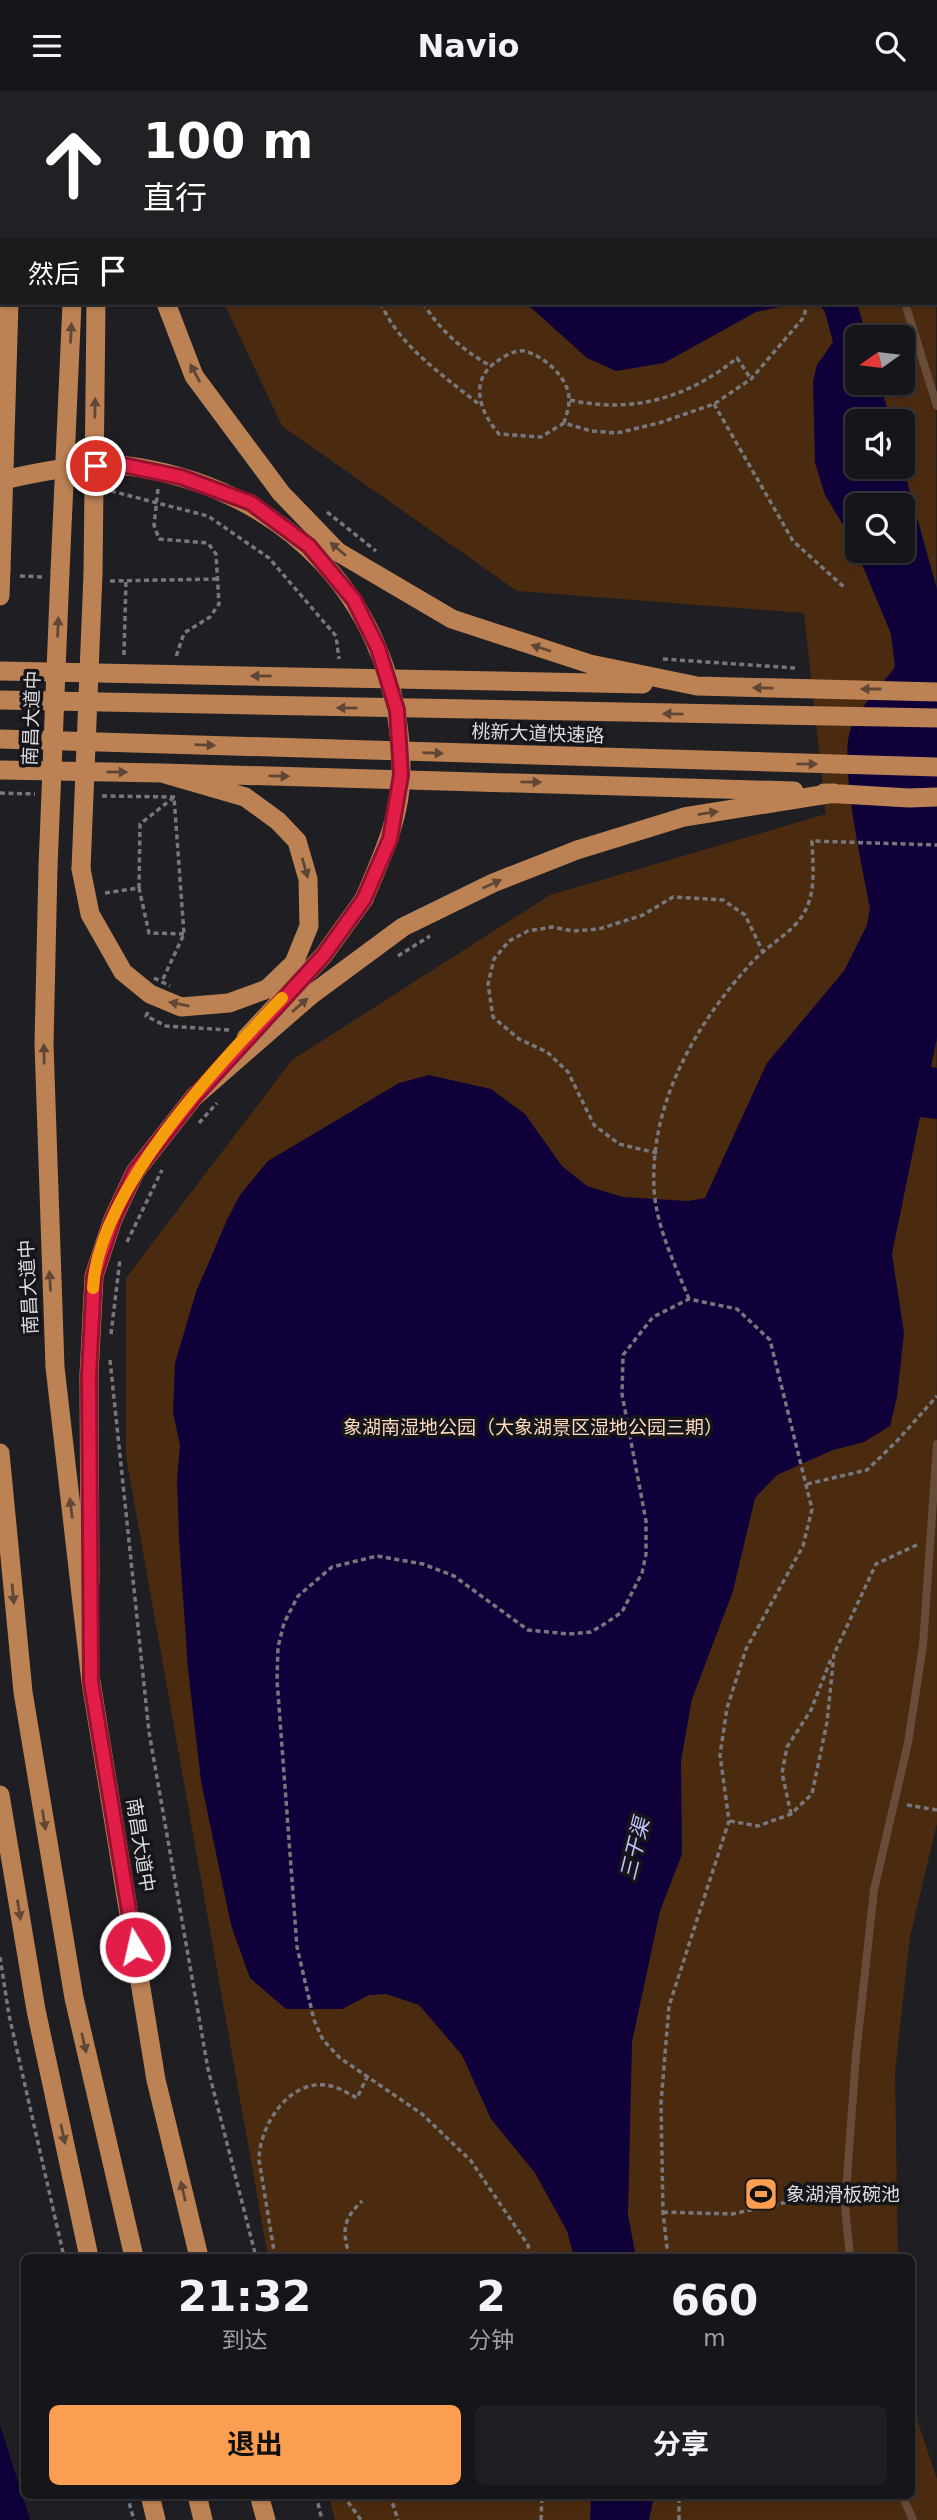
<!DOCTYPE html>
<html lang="zh">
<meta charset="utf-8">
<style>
:root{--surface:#16161a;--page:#1f1f23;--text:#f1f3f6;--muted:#9e9fa2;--line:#353539;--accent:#fb9e51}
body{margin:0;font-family:"DejaVu Sans","Noto Sans SC",sans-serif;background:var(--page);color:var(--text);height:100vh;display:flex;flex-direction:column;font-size:26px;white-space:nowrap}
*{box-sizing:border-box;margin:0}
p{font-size:23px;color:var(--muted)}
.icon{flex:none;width:38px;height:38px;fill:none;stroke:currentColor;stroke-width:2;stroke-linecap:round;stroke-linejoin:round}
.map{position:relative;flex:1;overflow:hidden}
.side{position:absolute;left:21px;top:2163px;width:894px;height:245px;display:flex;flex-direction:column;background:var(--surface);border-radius:10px;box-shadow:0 2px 5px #0004,0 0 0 2px var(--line)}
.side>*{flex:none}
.hud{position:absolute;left:0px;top:0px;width:938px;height:214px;box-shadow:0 2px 5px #0004,0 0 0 2px var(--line);background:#202124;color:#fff;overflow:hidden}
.needle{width:46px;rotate:256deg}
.fabs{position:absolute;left:845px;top:234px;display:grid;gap:14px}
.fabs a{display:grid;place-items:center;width:70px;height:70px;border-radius:10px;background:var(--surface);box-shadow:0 2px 5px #0004,0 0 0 2px var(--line);font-size:35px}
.pin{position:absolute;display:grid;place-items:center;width:60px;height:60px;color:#fff;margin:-30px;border:4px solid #fff;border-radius:50%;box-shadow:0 2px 7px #0007}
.me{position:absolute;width:77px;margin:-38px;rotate:351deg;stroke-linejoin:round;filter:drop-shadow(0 0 5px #0008)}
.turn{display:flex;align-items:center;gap:24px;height:147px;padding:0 28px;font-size:32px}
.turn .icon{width:91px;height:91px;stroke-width:2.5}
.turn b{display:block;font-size:49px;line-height:60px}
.then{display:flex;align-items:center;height:66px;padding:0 28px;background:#0003;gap:14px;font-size:26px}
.eta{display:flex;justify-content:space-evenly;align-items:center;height:119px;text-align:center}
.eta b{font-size:42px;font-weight:700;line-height:49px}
.cta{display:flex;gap:14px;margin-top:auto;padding:14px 28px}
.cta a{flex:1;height:80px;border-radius:10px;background:var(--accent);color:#111;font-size:28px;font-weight:700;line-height:80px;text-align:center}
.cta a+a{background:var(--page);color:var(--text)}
header{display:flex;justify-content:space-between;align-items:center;height:91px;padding:0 28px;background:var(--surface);font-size:32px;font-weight:700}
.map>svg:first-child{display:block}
.green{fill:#4b2b10;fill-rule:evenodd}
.water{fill:#0f0039;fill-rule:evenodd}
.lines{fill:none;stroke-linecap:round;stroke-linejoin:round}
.path{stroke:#78787c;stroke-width:3.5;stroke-dasharray:5 3.5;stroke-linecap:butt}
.service{stroke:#664c39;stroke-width:8}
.trunk{stroke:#bc8254;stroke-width:19}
.path-bridge{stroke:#78787c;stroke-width:3.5;stroke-dasharray:5 3.5;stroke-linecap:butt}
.trunk-bridge{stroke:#bc8254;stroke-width:19}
.oneway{fill:#604634}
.route-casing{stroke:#92132f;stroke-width:18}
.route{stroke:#e11d48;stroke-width:12}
.slow{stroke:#f59e0b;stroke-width:12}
.labels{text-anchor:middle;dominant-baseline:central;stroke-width:7;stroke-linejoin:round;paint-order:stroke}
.street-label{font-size:19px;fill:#dcdce0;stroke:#15151a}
.park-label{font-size:19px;fill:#fdd9bf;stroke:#15151a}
.poi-label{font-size:19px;fill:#dcdce0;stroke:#15151a;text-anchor:start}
.water-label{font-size:21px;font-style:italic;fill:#c1c2fb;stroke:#15151a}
</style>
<header><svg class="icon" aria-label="menu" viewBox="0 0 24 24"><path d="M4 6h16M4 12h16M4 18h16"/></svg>Navio<svg class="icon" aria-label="search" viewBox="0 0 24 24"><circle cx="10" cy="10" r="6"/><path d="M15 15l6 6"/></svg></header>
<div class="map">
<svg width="937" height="2429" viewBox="0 0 937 2429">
<rect width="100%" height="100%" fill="#1e1e23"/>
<path class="green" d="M142,0H926L927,2H142Z
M936,69L937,1732L910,1846L895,1982L898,2166H268L126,1365V1187L292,969L550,804L826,723L804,522L517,500L282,335L224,212H936ZM858,247H903V292H858ZM858,331H903V376H858ZM858,415H903V460H858Z
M912,2313L937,2388V2429H335L329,2405L912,2404Z"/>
<path class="water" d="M475,0H767L768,2H474Z
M526,212H798L756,221L664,272L616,280L587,267Z
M818,212H857L867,247H858V292H880L891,331H858V376H903L937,498V947L931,976L937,977V1028L920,1026L892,1163L904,1242L897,1306L890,1335L864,1351L833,1359L777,1384L755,1407L733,1500L692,1608L681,1670L682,1763L660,1820L632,1951L628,2124L636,2166H574L567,2140L535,2082L491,2028L462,1964L419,1914L386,1903L369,1904L342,1918H286L250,1887L231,1834L201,1690L188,1578L179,1448L177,1389L180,1354L173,1322L175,1272L196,1201L227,1129L240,1104L268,1070L399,992L429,984L491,998L525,1023L562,1075L587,1095L623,1106L688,1110L705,1107L767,972L844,880L867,834L870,817C863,780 838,669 851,637C858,618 883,593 895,576L891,543L851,447L825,404L815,372L813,290L817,274L833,251L825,221ZM858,415H903V460H858Z
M0,2334L30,2429H0Z
M591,2405V2404L654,2405L649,2429H590Z"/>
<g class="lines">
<path class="path" d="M444,0L447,2
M799,0L800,2
M136,2V0
M392,2L393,0
M430,2L431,0
M381,212C398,255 447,287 481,315
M423,212C440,239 461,258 489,274
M570,309C632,323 688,307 737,267L751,288
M714,313L793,450L845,497
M564,332C566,325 569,317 569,310C570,288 545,265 524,260C515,259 506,264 499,269C468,288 479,320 499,343L541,346L564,332L591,340L617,342L659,332L714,313L751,288L804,226L807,212
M158,398L154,434L159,448L208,452L216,463L219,513L210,526L184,542L176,566
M111,400L208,425L269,467L336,545L339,568
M327,421L376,460
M20,485L43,486
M110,490L218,488
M124,564L126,490
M663,568L795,577
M0,702L35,703
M102,705L175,706
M139,797L140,733L173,707
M105,802L139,797L149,842L184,843
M398,865L430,845
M163,888L184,843L174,706
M148,921L146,925L166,935L229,939
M199,1032L217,1012
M657,1062L619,1053L594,1034L568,981L547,961L519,948L493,926L488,893L494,868L509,850L528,840L552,836L573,840L599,838L643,824L673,806L723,809L745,824L763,861
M127,1151L162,1079
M689,1208C675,1173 656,1136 654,1097C650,1010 697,931 754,869C766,857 782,847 794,835C818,811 813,780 812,750L937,754
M111,1243L120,1168
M110,1269L149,1641L208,1978L256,2166
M807,1393L867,1379L897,1350L937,1305
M907,1714L937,1719
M791,1723L782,1682L787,1656L811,1619L831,1568
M730,1730L758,1735L791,1723L812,1703L827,1631L834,1563L876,1473L919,1453
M0,1866L9,1924L64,2166
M663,2121L732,2123L834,2101
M275,2166L259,2069C259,2035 290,1985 331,1995C340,1997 349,2003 357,2007L368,1984
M350,2166C342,2141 342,2129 362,2110
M530,2166L528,2154L471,2070L422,2023L340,1967L323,1949L314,1929L297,1856L277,1589L278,1556L284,1532L298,1505L332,1476L377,1465L423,1473L454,1485L528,1539L569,1543L591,1541L606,1532L622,1521L642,1482L646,1463V1430L622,1303L623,1264L653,1226L689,1208L737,1218L770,1249L812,1418L803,1455L746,1558L727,1617L720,1664L729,1730L669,1915L661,2012L663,2121L668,2166
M127,2404L134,2429
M316,2404L322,2429
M343,2404L361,2429
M390,2404L398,2429
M541,2429L542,2404
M679,2429V2404"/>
<path class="service" d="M870,0L871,2
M905,212L937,315
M850,2166L845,2115L856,1964L874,1799L908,1652L923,1554L937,1353
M902,2404L913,2429"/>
<path class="trunk" d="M105,0L106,2
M16,2V0
M81,2V0
M166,212L194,285L281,402L338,461L452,528L590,573L697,595L937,601
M1,478L9,212
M60,481L72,212
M93,483L96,212
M0,580L643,593
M0,609L937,627
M0,648L937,676
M0,679L162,682L245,706L278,730L297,750L308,788L309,835L294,872L267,898L229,912L181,916L150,903L123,881L90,823L81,778
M162,682L794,700
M824,702L909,707L937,706
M48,776L44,953L55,1276L91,1591L156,1989L199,2166
M246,947L323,865L364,808
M0,1362L23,1601L74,1907L134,2166
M90,1492L89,1284L94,1185L113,1128L135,1081L194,1006L311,904L403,836L493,792L577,759L684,726L834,702
M0,1704L36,1919L89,2166
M150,2404L156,2429
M197,2404L203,2429
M259,2404L266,2429"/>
<path class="path-bridge" d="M154,887L170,895"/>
<path class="trunk-bridge" d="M0,390C28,383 93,370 120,374C285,393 402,513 401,682C401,726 381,768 364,808
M0,505L1,478
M48,776L60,481
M81,778L93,483"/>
</g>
<defs><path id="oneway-solid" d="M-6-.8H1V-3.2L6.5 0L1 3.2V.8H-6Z" transform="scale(1.75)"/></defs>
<g class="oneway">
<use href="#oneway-solid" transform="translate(71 242) rotate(-87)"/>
<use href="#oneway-solid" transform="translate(195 282) rotate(-118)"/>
<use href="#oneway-solid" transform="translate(95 317) rotate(-89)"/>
<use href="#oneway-solid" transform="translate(338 458) rotate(-140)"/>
<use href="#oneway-solid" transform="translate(58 536) rotate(-88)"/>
<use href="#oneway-solid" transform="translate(541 557) rotate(-162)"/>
<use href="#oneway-solid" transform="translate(261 585) rotate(-179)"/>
<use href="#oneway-solid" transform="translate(763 597) rotate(-179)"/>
<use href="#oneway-solid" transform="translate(871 598) rotate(-180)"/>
<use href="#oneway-solid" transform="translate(347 617) rotate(-179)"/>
<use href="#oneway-solid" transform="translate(673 623) rotate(-179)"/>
<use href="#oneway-solid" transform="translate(205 654) rotate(2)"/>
<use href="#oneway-solid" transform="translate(433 662) rotate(2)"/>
<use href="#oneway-solid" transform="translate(807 673) rotate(1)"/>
<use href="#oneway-solid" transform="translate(117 681) rotate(1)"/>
<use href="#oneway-solid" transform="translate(279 685) rotate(1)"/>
<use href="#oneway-solid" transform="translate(531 691) rotate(1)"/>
<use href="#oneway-solid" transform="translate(708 722) rotate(-9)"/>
<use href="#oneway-solid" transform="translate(305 777) rotate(74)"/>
<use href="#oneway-solid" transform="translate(492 793) rotate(-24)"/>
<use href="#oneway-solid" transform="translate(179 913) rotate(-168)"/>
<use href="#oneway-solid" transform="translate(300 914) rotate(-41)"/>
<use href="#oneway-solid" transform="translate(44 963) rotate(-91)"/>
<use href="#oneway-solid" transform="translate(50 1190) rotate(-93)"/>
<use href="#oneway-solid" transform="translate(71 1417) rotate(-97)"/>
<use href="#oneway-solid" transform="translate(13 1503) rotate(85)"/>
<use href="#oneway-solid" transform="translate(44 1729) rotate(81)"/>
<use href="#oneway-solid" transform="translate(19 1819) rotate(81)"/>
<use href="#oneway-solid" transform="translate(84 1952) rotate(77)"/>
<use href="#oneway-solid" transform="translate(63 2043) rotate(78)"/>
<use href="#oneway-solid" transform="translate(183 2100) rotate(-103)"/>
</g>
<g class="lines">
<defs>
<path id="route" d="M96,375L118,373L181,386L251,412L309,455L354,509L378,557L397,619L401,684L390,748L364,808L323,865L194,1006L135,1081L113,1128L94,1185L89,1284L91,1591L135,1856"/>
</defs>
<use href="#route" class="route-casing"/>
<use href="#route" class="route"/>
<path class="slow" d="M93,1197C98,1101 217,974 282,907"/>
</g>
<defs>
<symbol id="stadium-square" viewBox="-11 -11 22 22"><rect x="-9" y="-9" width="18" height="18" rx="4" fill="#fb9e51" stroke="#15151a"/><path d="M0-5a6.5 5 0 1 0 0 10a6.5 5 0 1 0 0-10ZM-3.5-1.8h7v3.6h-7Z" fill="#111"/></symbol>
</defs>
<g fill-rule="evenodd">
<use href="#stadium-square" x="742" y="2084" width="38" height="38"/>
</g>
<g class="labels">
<g class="street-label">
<text transform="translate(31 627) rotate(-88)">南昌大道中</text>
<text transform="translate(538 642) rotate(2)">桃新大道快速路</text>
<text transform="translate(28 1196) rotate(-93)">南昌大道中</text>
<text transform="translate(141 1754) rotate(81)">南昌大道中</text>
</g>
<g class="park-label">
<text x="533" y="1336">象湖南湿地公园（大象湖景区湿地公园三期）</text>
</g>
<g class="poi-label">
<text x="786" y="2103">象湖滑板碗池</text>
</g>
<g class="water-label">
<text transform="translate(635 1758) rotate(-76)">三干渠</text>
</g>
</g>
</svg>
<div class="fabs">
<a><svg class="needle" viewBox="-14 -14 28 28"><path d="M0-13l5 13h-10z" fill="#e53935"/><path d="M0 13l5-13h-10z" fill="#9e9fa2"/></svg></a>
<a><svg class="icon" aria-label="sound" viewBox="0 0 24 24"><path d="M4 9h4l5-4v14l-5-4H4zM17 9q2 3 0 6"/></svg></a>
<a><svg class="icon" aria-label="search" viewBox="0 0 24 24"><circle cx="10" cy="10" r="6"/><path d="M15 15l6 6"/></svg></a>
</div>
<div class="pin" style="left:96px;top:375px;background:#d93025"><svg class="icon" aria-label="arrive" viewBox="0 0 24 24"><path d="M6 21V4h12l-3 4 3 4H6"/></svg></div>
<svg class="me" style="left:135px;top:1856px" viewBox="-20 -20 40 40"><circle r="17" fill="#e11d48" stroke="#fff" stroke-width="3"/><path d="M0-11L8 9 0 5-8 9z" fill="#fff"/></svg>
<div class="hud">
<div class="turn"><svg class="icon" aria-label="ahead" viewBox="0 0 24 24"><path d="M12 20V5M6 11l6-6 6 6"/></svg><div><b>100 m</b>直行</div></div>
<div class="then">然后<svg class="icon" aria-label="arrive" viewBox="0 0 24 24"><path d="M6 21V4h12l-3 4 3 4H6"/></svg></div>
</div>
<section class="side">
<div class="eta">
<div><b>21:32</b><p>到达</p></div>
<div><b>2</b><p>分钟</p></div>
<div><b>660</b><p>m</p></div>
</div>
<div class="cta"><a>退出</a><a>分享</a></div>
</section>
</div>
